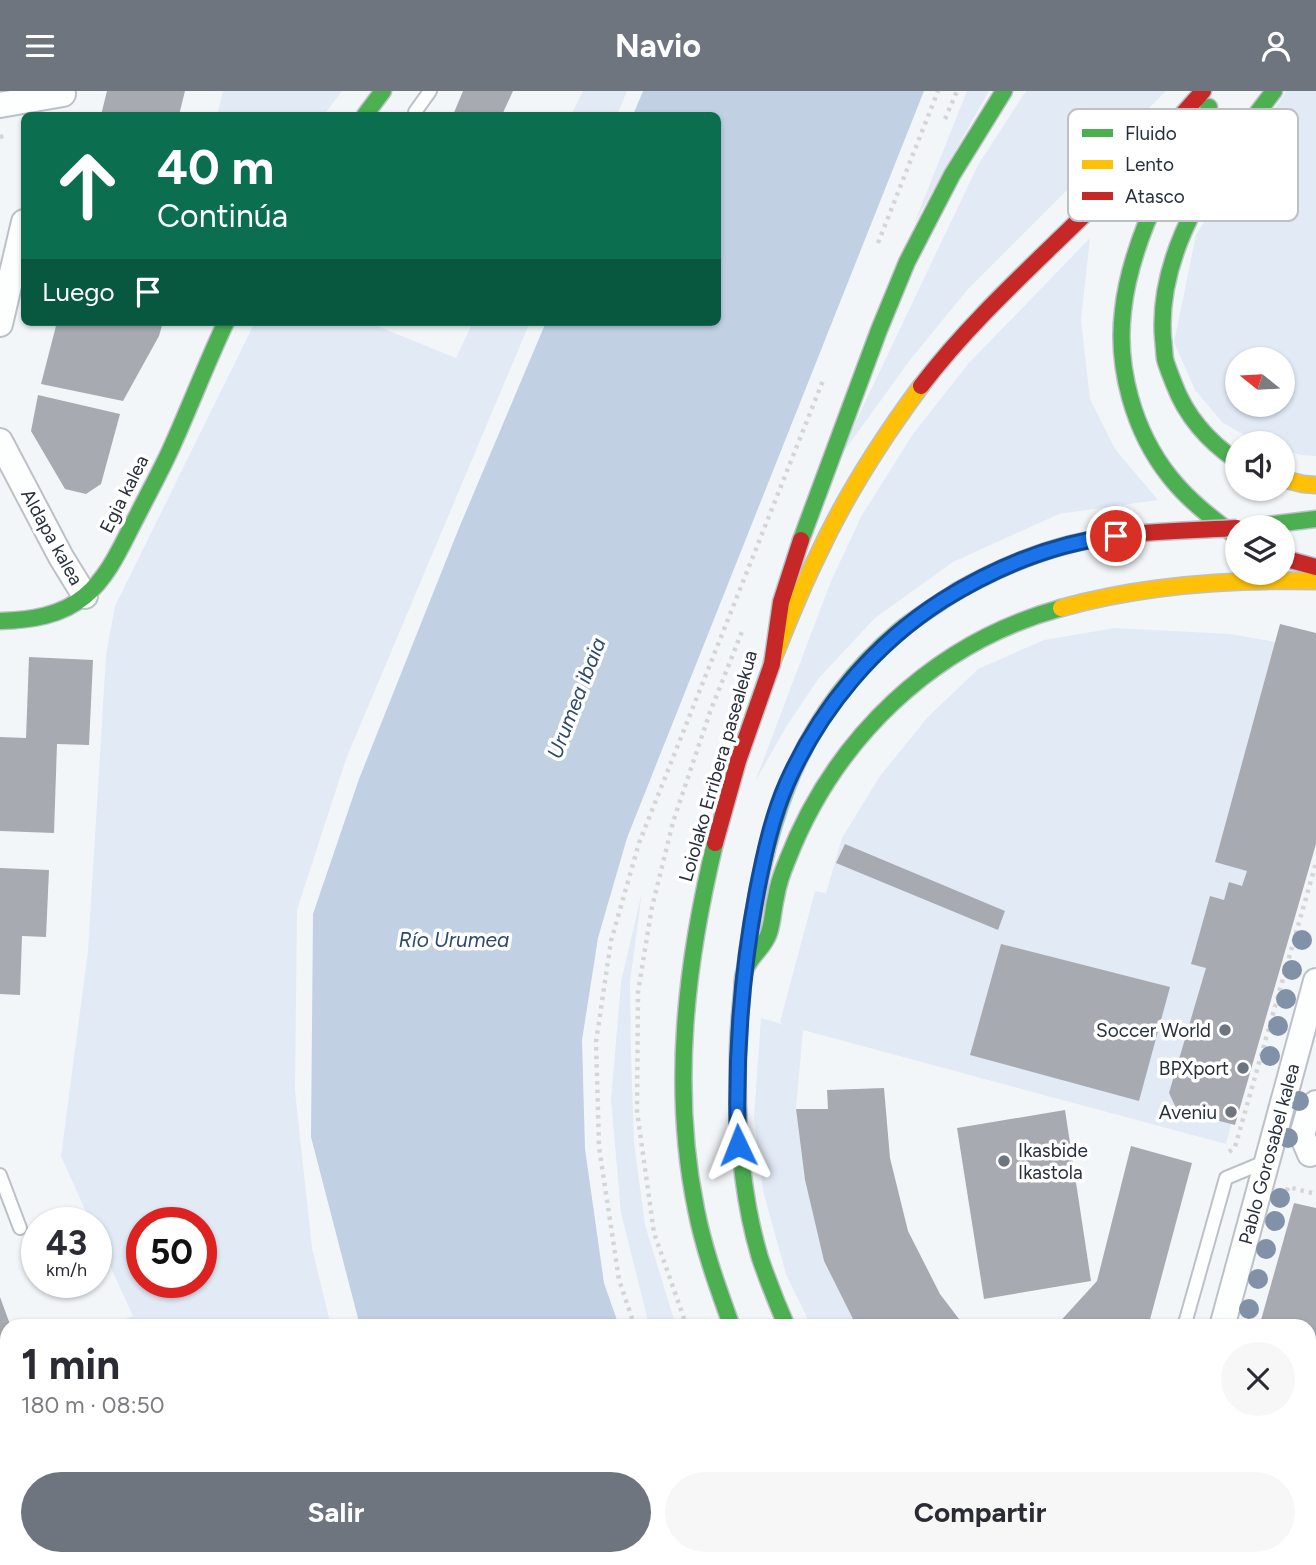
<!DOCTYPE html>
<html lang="es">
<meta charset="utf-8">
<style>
:root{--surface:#fff;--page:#f7f7f7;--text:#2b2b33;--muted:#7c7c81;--accent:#6e757e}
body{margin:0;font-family:Figtree,sans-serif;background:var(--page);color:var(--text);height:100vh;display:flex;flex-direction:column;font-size:26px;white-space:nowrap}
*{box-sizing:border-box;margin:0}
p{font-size:23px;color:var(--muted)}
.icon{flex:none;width:38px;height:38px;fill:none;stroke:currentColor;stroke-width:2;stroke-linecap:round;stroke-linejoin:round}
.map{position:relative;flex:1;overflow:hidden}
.drawer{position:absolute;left:0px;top:1228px;width:1316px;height:247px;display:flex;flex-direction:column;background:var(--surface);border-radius:21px 21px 0 0;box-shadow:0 2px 5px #0004}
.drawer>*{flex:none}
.hud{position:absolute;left:21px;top:21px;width:700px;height:214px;border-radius:10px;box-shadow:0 2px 5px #0004;background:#0b6e4f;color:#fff;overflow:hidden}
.needle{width:46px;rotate:288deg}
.buttons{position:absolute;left:1225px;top:256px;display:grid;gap:14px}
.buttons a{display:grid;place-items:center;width:70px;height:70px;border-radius:50%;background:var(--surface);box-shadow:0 2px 5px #0004;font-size:35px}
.speed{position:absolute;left:21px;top:1116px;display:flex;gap:14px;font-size:35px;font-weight:700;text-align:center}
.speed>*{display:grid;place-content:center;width:91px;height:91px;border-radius:50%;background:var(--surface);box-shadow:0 2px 5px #0004;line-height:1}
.speed small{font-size:18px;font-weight:400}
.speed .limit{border:10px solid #d22;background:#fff;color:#111}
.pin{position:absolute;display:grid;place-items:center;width:60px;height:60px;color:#fff;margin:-30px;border:4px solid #fff;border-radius:50%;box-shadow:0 2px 7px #0007}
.me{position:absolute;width:77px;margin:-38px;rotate:358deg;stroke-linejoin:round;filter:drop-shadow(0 0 5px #0008)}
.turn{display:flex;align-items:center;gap:24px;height:147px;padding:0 21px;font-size:32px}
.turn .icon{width:91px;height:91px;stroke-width:2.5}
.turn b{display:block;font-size:49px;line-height:60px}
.then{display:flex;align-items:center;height:66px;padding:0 21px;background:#0003;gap:14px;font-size:26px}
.round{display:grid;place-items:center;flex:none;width:74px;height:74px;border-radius:37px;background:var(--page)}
.summary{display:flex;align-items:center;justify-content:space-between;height:119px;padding:0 21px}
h1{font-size:42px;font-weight:700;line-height:52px}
.primary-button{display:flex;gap:14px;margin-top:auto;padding:14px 21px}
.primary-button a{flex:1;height:80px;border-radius:42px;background:var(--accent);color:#fff;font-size:28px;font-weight:700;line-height:80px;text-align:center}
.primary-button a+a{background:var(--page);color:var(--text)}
header{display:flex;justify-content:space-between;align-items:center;height:91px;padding:0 21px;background:var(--accent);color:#fff;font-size:32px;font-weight:700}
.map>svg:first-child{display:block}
.green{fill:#e2eaf6;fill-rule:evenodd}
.water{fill:#c1d0e3}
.building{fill:#a7abb1}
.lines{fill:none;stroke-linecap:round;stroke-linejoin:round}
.lane-casing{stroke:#bcc1c8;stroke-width:16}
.street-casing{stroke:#bcc1c8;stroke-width:28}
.fast-casing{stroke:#bcc1c8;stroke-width:19}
.slow-casing{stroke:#bcc1c8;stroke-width:19}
.jam-casing{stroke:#bcc1c8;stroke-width:19}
.path{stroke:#d5d5d8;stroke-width:4.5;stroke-dasharray:3.5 5;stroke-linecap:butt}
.lane{stroke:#fdfefe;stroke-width:12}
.street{stroke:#fdfefe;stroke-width:24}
.fast{stroke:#4caf50;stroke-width:16}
.slow{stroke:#ffc107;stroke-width:16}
.jam{stroke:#c62828;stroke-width:16}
.jam-bridge-casing{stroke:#bcc1c8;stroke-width:19;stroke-linecap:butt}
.jam-bridge{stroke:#c62828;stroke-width:16}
.tree{fill:#8191a8}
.route-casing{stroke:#114b97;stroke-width:18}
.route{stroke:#1a73e8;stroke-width:12}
.poi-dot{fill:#6e757e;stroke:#fff;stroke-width:2.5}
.labels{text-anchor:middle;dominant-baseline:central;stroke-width:7;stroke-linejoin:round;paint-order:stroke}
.street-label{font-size:19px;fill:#27303b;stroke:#fff}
.poi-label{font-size:19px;fill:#27303b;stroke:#fff;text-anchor:end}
.water-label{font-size:21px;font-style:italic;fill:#2c496f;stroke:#fff}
.key{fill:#fff;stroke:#bec1c4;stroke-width:2}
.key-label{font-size:19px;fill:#27303b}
</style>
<header><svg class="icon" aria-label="menu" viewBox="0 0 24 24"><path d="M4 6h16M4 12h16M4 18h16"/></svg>Navio<svg class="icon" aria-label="person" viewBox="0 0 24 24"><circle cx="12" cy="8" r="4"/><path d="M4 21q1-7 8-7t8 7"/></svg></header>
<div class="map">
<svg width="1316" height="1474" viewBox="0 0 1316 1474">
<rect width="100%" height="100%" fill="#f3f6f9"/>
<path class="green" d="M223,0H342L324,24H217Z
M583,0H627L617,24H571Z
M967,0H989L914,133Z
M1026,0H1166L968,198L910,269L837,370L978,74Z
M1286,0H1316V365L1301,364L1283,359V352L1257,351L1223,332L1195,299L1174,251L1196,144ZM1237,268H1283V313H1237Z
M1090,147L1081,229L1090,308L1115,358L1158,409L1059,423L953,471L875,527L819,587L786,636L755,691L831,490L862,424L913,343L968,273Z
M255,231H367L456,267L473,231H530L346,668L297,819L295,1000L312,1157L331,1235H107L133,1225L96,1144V1132H91L61,1065L88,860L106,564L115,515ZM142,1132H201V1192H142Z
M1115,537L1230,543L1316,558V711L1226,1053L803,939L796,1018L805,1090L824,1170L857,1235H811L786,1183L763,1100L754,1026L761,927L785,934L780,931L815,800L826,802L842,747L880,685L927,627L978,578L1044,549Z
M642,801L630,891L631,961L634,1051L645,1134L676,1235H651L647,1226L621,1122L611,1009L621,891Z
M7,1275V1468H446L450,1474H0V1277Z"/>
<path class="water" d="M643,0H924L627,747L598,847L582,949L585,1058L604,1192L619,1235H360L311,1046L313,823L359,688L459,437L546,231H718V24H633Z
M482,1468H749L754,1474H486Z"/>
<path class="building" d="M107,0H185L179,24H101Z
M463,0H513L502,24H453Z
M57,231H163L159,245L123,310L41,293Z
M38,304L120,323L101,393L86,403L65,398L31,340Z
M1280,533L1316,542V753L1235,1034L1177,1019L1169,1002L1206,877L1191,873L1210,805L1224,809L1229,791L1242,795L1247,780L1215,771Z
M29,566L93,569L89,654L57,653L54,742L0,740V646L26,647Z
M845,753L1005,820L998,839L836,772Z
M0,777L49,779L46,846L22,845L20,904L0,903Z
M1001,853L1170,896L1139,1010L970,964Z
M884,997L890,1067L908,1140L940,1203L965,1236H857L824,1170L805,1089L796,1018H828L827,999Z
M1065,1019L1091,1190L984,1208L957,1037Z
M1131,1055L1192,1072L1148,1236H1055L1097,1190Z
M1294,1112L1316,1117V1274L1309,1272V1236H1259Z
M0,1206L11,1236H7V1267L0,1269Z
M1309,1334L1316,1336V1383L1309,1406Z
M1212,1468H1293L1292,1474H1229Z"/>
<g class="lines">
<defs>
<path id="lane" d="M415,24V21L430,0
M0,1084L20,1137
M1184,1236L1226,1087L1267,1070
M1309,1308L1316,1310"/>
<path id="street" d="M0,14L63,3
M0,233L24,131
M0,350L61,466L85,505
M1310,1063L1302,1044L1310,1017L1316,1012
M1222,1236L1316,890
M1309,1410L1316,1383
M1157,1474L1158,1468
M1292,1474L1293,1468"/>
<path id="fast" d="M1209,16C1194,58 1163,92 1146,133C1135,161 1126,190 1123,220C1116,277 1134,341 1170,386C1189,410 1213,428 1237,446
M365,24L383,0
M1237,370C1209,351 1186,325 1174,293C1171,285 1167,276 1165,268C1164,261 1164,254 1163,247C1156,155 1221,69 1274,0
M1250,436L1316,428
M801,449L879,239L907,171L952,84L1004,0
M0,530C31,529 61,525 85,505C110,484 122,453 137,425C149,401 162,378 173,353C191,313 207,271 226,231
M715,752C686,872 671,996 696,1118C704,1159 718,1197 732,1236
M745,879C763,744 790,631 900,539C918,525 938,513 957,500
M787,1236C777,1213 768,1190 760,1167C740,1100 736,1031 738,962C738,942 740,923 742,903C743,896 742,889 744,882C748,866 764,858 769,842C773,830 773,818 776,806C778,793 782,782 787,770C834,648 933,552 1061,517"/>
<path id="slow" d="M1283,388L1303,393L1316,394
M1061,517C1143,494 1231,488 1316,490
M772,571C786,536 800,500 817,466C845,405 881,349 921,295
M917,1468L924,1474"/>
<path id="jam" d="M921,295C969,232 1028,179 1084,124C1126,84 1165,44 1203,0
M1283,467L1316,476
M715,752L738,670L772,573L781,511L801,449
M1010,1468L1022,1474"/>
</defs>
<use href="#lane" class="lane-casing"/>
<use href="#street" class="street-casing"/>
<use href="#fast" class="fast-casing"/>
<use href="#slow" class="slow-casing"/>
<use href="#jam" class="jam-casing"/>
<path class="path" d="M945,28L957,0
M0,46L8,44
M878,152L938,0
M1229,1061L1235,1056L1316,772
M1287,1100L1288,1096L1316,1103
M635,1236L619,1189L599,1056L596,951L611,850L639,752L824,287
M687,1236L654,1142L637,1020L638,901L652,816L673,731L710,621L743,538
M771,1468L777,1474
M864,1468L870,1474"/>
<use href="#lane" class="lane"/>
<use href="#street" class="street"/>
<use href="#fast" class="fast"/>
<use href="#slow" class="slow"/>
<use href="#jam" class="jam"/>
<defs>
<path id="jam-bridge" d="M957,500C993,480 1031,463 1071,453C1125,440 1182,440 1237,437"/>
</defs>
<use href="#jam-bridge" class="jam-bridge-casing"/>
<use href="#jam-bridge" class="jam-bridge"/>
</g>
<g class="tree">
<circle cx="1302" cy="849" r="10"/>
<circle cx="1292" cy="879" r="10"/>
<circle cx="1286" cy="908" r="10"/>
<circle cx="1278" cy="935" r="10"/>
<circle cx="1270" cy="965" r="10"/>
<circle cx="1299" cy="1010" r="10"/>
<circle cx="1288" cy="1047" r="10"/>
<circle cx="1280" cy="1107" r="10"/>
<circle cx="1275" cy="1130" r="10"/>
<circle cx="1266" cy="1158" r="10"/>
<circle cx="1258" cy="1188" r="10"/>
<circle cx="1249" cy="1218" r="10"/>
</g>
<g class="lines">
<defs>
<path id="route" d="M738,1054C735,968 741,884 757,800C764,764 772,726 787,692C820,618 874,553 943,509C996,476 1054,452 1116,445"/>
</defs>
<use href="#route" class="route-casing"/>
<use href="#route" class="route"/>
</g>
<g class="poi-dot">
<circle cx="1225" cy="939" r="7"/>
<circle cx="1243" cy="977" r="7"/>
<circle cx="1231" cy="1021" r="7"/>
<circle cx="1004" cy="1070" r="7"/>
</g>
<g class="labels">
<g class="street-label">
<text transform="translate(124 403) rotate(-63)">Egia kalea</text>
<text transform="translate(52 446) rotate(61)">Aldapa kalea</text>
<text transform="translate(718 675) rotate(-74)">Loiolako Erribera pasealekua</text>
<text transform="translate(1269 1063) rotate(-75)">Pablo Gorosabel kalea</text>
</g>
<g class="poi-label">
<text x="1211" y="939">Soccer World</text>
<text x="1229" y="977">BPXport</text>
<text x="1217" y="1021">Aveniu</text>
<text x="1018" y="1059" text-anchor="start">Ikasbide<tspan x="1018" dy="22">Ikastola</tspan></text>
</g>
<g class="water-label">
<text transform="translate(576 607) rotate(-69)">Urumea ibaia</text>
<text x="454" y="848">Río Urumea</text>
</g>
</g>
<rect x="1068" y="18" width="230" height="112" rx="10" class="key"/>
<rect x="1082" y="38" width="31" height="8" fill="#4caf50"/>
<rect x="1082" y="69" width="31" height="9" fill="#ffc107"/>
<rect x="1082" y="101" width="31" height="8" fill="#c62828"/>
<g class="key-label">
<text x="1125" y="49">Fluido</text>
<text x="1125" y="80">Lento</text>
<text x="1125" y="112">Atasco</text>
</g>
</svg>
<div class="buttons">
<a><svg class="needle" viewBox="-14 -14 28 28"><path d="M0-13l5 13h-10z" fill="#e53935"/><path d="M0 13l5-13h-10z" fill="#7c7c81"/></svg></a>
<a><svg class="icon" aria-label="sound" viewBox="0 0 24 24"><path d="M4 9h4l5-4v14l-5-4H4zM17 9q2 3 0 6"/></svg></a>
<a><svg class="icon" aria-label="layers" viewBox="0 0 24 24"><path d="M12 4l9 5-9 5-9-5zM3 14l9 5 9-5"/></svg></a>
</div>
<div class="speed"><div>43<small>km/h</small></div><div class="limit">50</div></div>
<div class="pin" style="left:1116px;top:445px;background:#d93025"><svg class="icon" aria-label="arrive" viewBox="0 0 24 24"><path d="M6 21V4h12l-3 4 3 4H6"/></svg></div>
<svg class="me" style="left:738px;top:1054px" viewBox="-20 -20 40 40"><path d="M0-17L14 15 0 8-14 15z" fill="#1a73e8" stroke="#fff" stroke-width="4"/></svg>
<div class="hud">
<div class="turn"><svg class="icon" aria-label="ahead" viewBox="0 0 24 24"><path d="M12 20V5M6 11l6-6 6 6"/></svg><div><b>40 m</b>Continúa</div></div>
<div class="then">Luego<svg class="icon" aria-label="arrive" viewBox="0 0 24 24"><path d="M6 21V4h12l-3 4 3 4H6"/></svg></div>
</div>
<section class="drawer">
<div class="summary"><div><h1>1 min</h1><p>180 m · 08:50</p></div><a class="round"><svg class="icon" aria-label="close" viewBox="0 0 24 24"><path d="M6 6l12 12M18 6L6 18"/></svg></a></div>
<div class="primary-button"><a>Salir</a><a>Compartir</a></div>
</section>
</div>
